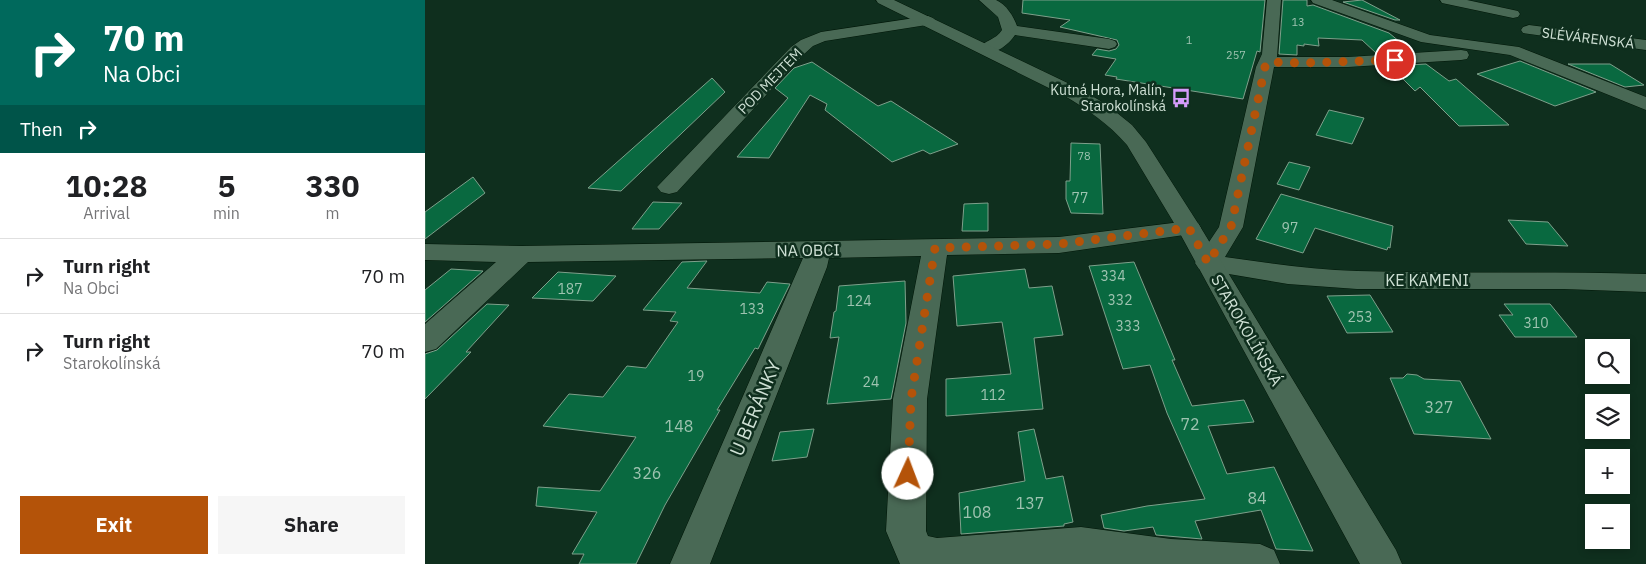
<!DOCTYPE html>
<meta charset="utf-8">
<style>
:root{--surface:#fff;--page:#f6f6f6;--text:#202124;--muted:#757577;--line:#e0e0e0;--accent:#b45309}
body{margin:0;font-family:"IBM Plex Sans",sans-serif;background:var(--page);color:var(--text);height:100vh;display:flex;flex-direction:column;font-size:19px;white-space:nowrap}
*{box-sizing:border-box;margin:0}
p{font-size:16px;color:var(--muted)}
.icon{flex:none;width:28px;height:28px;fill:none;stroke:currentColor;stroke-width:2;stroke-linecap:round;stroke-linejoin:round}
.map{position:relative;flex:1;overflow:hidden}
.details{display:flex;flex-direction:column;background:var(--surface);width:425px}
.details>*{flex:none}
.top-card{background:#00695c;color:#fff;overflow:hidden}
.buttons{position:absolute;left:1160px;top:339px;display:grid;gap:10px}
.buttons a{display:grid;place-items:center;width:45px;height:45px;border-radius:0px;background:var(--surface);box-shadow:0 2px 8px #0003;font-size:25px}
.pin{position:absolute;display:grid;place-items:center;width:42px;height:42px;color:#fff;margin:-21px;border:2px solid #fff;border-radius:50%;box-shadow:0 1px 5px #0007}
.me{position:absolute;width:55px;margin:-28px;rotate:2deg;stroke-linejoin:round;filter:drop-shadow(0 0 4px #0008)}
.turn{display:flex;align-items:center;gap:18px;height:105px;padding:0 20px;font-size:22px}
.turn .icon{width:65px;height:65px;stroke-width:2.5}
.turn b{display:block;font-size:35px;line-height:42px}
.then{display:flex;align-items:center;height:48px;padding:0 20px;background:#0003;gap:10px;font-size:19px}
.eta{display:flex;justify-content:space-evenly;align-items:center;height:85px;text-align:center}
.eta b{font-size:30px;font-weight:700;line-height:35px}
.action{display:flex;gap:10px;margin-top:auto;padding:10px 20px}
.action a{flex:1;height:58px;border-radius:0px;background:var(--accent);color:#fff;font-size:20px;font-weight:700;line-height:58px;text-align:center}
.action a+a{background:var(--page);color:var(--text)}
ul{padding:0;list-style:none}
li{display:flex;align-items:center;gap:15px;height:75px;padding:0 20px;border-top:1px solid var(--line)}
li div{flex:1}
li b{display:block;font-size:19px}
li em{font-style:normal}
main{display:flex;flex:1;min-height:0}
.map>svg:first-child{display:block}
.building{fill:#096940;stroke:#7ea08b}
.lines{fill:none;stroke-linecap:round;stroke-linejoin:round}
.minor-casing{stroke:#001607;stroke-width:1}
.tertiary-casing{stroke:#001607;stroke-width:1}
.minor{fill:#496955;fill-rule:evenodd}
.tertiary{fill:#496955;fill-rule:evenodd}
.route{stroke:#b45309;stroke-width:9;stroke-dasharray:0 16.2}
.labels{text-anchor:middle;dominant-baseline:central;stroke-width:5;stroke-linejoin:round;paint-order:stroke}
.far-number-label{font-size:11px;fill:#9ec3b0}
.far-street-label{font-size:14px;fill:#cfe1d5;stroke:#0f2f1e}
.far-poi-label{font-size:14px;fill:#cfe1d5;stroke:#0f2f1e;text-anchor:end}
.number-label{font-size:14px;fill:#9ec3b0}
.street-label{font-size:16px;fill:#cfe1d5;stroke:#0f2f1e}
.near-number-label{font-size:16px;fill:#9ec3b0}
.near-street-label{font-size:19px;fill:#cfe1d5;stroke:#0f2f1e}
</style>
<main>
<section class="details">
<div class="top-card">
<div class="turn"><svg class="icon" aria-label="right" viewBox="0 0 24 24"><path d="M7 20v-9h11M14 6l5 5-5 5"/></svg><div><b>70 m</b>Na Obci</div></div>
<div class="then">Then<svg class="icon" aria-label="right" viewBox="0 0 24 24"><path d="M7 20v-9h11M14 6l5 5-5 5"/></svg></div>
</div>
<div class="eta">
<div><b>10:28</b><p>Arrival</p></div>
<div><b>5</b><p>min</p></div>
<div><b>330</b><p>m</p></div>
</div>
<ul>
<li><svg class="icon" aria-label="right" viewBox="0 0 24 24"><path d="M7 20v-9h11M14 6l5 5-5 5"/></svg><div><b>Turn right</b><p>Na Obci</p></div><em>70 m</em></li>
<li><svg class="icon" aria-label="right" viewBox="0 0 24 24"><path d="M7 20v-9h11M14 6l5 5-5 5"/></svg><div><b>Turn right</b><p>Starokolínská</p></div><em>70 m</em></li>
</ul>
<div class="action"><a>Exit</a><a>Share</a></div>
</section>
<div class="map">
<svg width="1221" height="564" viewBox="0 0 1221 564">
<rect width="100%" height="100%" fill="#0f2f1e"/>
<path class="building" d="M598,0H840L835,52L832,51L818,99L691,79L692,77L680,75L691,59L667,55L672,49L684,51L691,49L694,45L692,40L635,27L645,20L597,13Z
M858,0H882V6L888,5L964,33L986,51L951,53L937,40L893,38L894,46L879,44V46L872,45V55L854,54Z
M937,0L975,20H970L918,2Z
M1095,61L1171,92L1130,106L1052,74Z
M387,62L453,106L466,101L533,144L505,154L498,150L467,162L400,110L402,104L385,95L344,158L312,157L363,98L350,88L369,68Z
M1001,64L1024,81L1031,79L1084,125L1034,126L995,87L990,91L965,66Z
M1143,64H1185L1219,85L1200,87Z
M287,78L300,92L196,191L163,188Z
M904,110L939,118L927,144L891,135Z
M646,143L675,144L678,214L646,213L641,199V181H645Z
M864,162L885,167L874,190L852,184Z
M48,177L60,193L0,239V212Z
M856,194L968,226L965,248L963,247L962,250L890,228L878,253L831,239Z
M228,202L257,203L234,229H207Z
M563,203V231H537L539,204Z
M1083,220L1123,222L1143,246L1101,244Z
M282,261L262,288L335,293L342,282L365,284L333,349L330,348L292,410H295L240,505L211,564H154L159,554H147L172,512L111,506L113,487L175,491L211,437L118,426L144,394L178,397L202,366L221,368L253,322L245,321L251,312L218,310L257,262Z
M709,262L750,360H747L767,406L819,400L829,422L783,426L802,474L849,467L888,551L851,549L836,510L770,521L777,539L731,535L728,527L699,531L679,528L676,515L722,506L780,499L742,413L725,365L698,369L664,266Z
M26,269L58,271L0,322V290Z
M600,269L604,288L627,286L638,335L609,338L618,409L521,416V379L586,374L577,322L532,326L528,276Z
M133,272L191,276L168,301L107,298Z
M480,281L481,323L466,399L402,404L414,337L405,338L409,312L411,311L414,286Z
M945,295L968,332L922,333L902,296Z
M62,304L84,305L41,352H46L0,399V354L12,350Z
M1079,304H1125L1152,337H1090L1074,315H1088Z
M982,374L992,375L999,379L1035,381L1066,439L989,434L965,378H978Z
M389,429L382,457L347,461L355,432Z
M609,429L621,479L638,476L648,522L639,524V526L536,534L534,493L600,481L593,432Z"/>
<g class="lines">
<defs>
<path id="minor" d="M554,0C559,0 566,0 571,0C581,4 589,17 592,26L684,39L690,41L692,44L690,47L684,49L590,35C583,46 568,56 555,53L553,49C559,40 571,40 577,30L573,17Z
M842,0H856L852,57H923L1036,50L1042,51L1044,55L1042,59L1036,60L923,67H849L818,227L800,257C844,263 888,270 932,271C1028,274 1125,271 1221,274V292L1139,289H932L863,284L774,269L770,263L794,227L831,67L837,54Z
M886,0H907L1005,35L1094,47L1221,97V110L1085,55L996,42L888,3Z
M1015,0H1042L1093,11L1095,14L1093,17L1088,18L1017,3Z
M503,16L508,18L511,21L508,24L400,41L388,46L378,55L252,192L244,194L236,192L232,187L366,47L376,40L396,32Z
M1104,25L1221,40V50L1098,33L1096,30L1098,27Z
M764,221L773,223L776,228L773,233L634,253L522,255L502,399L501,531L503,536L512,538L656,527L746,539L835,544L849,550L855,564H475L461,531L468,399L496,256L404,258L402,267L285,564H245L378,258L103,262L11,349L0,352V324L71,262L0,260V244L96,246L634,237Z"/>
<path id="tertiary" d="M451,0H469L651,87L681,104L707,125L721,142L776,228L971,550L977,564H935L752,228L702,145C684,124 662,109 638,95L453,3Z"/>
</defs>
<use href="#minor" class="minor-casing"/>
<use href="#tertiary" class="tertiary-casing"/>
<use href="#minor" class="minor"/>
<use href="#tertiary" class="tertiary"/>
</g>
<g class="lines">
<path class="route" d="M483,474L486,399L510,248L634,244L764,228L783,263L806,227L840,67L843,62L876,63L970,60"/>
</g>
<defs>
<symbol id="bus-bare" viewBox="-9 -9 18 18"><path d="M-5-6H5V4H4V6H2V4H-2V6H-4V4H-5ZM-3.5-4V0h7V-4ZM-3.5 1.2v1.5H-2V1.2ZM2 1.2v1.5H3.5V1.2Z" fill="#d59cfb" stroke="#0f2f1e" stroke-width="2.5" paint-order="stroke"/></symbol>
</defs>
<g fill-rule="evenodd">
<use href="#bus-bare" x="742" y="84" width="28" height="28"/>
</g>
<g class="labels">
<g class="far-number-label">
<text x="873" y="22">13</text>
<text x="764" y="40">1</text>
<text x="811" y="55">257</text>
<text x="659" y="156">78</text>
</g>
<g class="far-street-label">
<text transform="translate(1163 38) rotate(7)">SLÉVÁRENSKÁ</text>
<text transform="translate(345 81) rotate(-46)">POD MEJTEM</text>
</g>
<g class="far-poi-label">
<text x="741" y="90">Kutná Hora, Malín,<tspan x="741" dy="16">Starokolínská</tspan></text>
</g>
<g class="number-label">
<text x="655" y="198">77</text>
<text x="865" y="228">97</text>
<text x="688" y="276">334</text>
<text x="145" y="289">187</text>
<text x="695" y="300">332</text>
<text x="434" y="301">124</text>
<text x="327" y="309">133</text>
<text x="935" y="317">253</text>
<text x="1111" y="323">310</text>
<text x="703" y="326">333</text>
<text x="271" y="376">19</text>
<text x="446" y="382">24</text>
<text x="568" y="395">112</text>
</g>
<g class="street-label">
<text transform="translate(383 250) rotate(-1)">NA OBCI</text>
<text x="1002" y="280">KE KAMENI</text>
<text transform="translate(822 330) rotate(60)">STAROKOLÍNSKÁ</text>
</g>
<g class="near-number-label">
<text x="1014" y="407">327</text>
<text x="765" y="424">72</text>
<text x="254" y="426">148</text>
<text x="222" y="473">326</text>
<text x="832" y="498">84</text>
<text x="605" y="503">137</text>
<text x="552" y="512">108</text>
</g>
<g class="near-street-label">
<text transform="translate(330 408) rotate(-67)">U BERÁNKY</text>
</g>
</g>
</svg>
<div class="buttons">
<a><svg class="icon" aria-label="search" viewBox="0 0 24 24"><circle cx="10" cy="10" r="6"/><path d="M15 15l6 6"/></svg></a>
<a><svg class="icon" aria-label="layers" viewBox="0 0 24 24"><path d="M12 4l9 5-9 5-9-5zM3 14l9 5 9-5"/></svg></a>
<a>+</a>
<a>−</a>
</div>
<div class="pin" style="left:970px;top:60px;background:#d93025"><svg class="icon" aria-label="arrive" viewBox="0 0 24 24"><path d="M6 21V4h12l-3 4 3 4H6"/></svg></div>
<svg class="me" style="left:483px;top:474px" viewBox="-20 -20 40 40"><circle r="19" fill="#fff"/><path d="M0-13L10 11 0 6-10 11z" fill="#b45309"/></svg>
</div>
</main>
